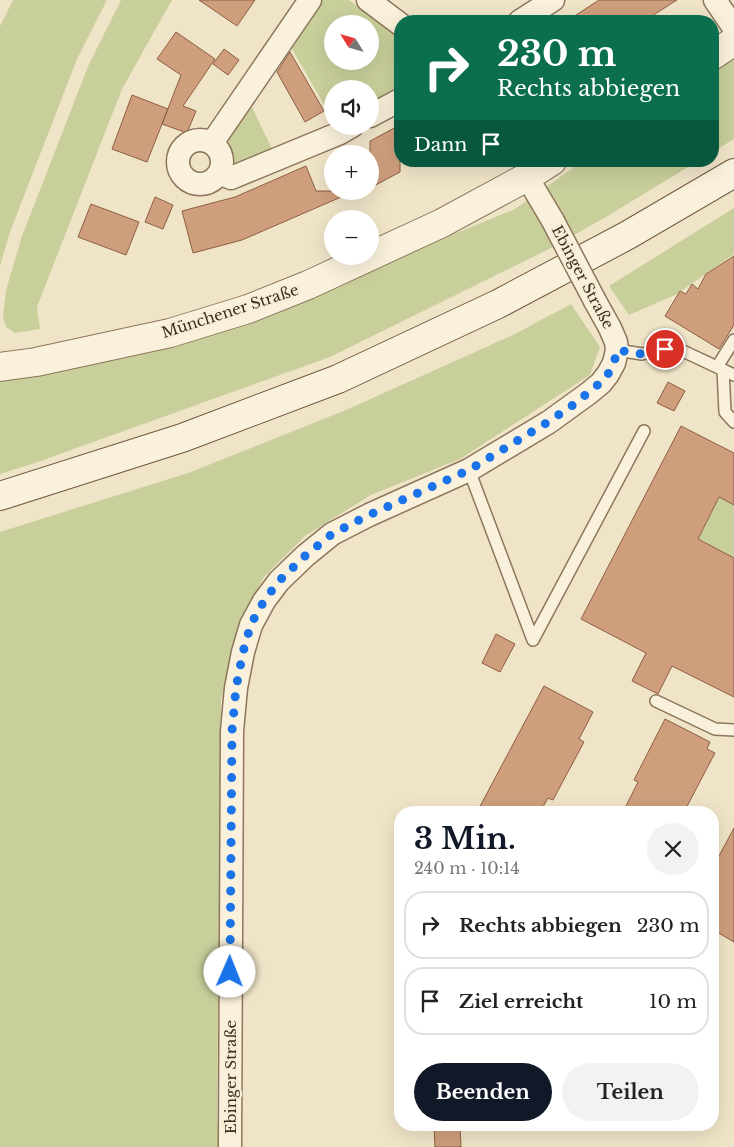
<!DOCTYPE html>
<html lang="de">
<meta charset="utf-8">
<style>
:root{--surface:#fff;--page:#f2f2f2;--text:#222;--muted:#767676;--line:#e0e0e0;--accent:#111827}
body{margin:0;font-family:"Libre Baskerville",serif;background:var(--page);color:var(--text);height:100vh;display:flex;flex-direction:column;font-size:19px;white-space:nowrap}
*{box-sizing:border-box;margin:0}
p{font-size:16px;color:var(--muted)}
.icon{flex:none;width:28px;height:28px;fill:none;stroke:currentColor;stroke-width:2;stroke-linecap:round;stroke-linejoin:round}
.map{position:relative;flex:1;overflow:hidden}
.panel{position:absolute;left:394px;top:806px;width:325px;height:325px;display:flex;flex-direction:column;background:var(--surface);border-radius:20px;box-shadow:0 5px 20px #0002}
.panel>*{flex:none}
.guide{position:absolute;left:394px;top:15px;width:325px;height:152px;border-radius:20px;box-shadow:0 5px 20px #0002;background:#0b6e4f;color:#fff;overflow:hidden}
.needle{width:32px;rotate:307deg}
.controls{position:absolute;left:324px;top:15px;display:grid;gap:10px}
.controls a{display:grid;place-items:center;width:55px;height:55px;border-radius:50%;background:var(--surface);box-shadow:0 5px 20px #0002;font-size:25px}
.pin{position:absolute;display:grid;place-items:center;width:42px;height:42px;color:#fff;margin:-21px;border:2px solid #fff;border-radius:50%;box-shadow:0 1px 5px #0007}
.me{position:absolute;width:55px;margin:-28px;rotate:1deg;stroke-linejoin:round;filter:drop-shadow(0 0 4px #0008)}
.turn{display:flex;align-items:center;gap:18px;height:105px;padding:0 20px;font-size:22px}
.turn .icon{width:65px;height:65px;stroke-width:2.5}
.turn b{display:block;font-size:35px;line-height:42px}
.then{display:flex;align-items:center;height:48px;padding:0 20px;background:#0003;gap:10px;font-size:19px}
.round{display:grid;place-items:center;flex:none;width:52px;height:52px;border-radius:26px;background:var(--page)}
.head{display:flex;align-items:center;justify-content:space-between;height:85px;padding:0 20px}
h1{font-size:30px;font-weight:700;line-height:38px;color:var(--accent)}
.cta{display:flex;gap:10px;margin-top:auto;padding:10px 20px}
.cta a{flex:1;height:58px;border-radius:30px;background:var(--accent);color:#fff;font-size:20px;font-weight:700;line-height:58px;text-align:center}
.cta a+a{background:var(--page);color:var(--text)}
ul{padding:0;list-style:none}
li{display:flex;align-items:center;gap:15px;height:68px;margin:0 10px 8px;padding:0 10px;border:2px solid var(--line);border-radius:20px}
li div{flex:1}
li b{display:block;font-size:19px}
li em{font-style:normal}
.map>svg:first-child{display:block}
.green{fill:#c9cf9b;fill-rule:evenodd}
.building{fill:#cf9f7d;stroke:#8d5f41}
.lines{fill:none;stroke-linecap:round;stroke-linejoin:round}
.service-casing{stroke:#8d765c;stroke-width:14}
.minor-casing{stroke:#8d765c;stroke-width:25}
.tertiary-casing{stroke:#8d765c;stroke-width:30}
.secondary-casing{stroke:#6f573f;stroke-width:30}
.service{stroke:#faf1dc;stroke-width:11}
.minor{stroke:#faf1dc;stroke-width:22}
.tertiary{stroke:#faf1dc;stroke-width:28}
.secondary{stroke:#faf1dc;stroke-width:28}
.minor-bridge-casing{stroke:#8d765c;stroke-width:25;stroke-linecap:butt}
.minor-bridge{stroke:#faf1dc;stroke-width:22}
.route{stroke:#1a73e8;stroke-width:9;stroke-dasharray:0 16.2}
.labels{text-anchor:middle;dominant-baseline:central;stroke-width:4.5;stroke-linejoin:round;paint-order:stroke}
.street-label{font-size:15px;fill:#3d2e20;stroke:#f7eed8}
</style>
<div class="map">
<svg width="734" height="1147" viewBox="0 0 734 1147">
<rect width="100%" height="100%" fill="#f0e4c8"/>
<path class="green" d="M13,0H107L77,59L10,232L0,266V26Z
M121,0H172L122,89L37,307L40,329L15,333L6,327L3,317L6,290L22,236L89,64Z
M322,0H349L400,36V92L370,108V89H332V118L289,44ZM332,24H370V61H332Z
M734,57V139L713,152L712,72Z
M252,107L274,153L233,171C236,159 233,151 228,140Z
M583,161H698L606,217L549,249L330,357L35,463L0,474V378L132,353L205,337L285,308L403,255L515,209Z
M734,208V254L677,294L629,315L609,286Z
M571,304L600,347L590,375L460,459L371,495L305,536L264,577L240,624L221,700L217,1113L219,1147H0V532L188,473L346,410L513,335Z
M719,497L734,505V558L698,539Z"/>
<path class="building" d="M199,0H255L237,26Z
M599,0H677L644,21H567Z
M176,32L215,59L183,106L196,111L187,133L162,124L181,75L157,59Z
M224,49L239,60L228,75L213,64Z
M290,52L324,111L305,122L277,72Z
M132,95L168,109L147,162L112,149Z
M400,125V172L370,188V141Z
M306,166L316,191H355L242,240L193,253L182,211L235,197Z
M155,197L173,205L163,229L145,222Z
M91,204L139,222L126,255L78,237Z
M734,256V325L719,349L665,316L680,291L686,294L692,284L698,289L706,274Z
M668,382L685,391L674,411L657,403Z
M681,426L734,453V505L719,497L698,539L734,558V697L672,666L658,694L632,681L646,653L581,619Z
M496,634L515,644L500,672L482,663Z
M544,686L593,712L579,739L584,742L553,800L548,798L540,812H477Z
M665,719L710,742L707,749L715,753L684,812H623L638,782L634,780Z
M734,828V942L712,929V869Z
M434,1125H460L461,1147H435Z"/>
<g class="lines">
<defs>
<path id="service" d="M617,350L642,354L665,349L685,352L734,375
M717,367L734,340
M723,370L725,412L734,422
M469,470L533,640
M533,640L644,431
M656,701L715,729L734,730"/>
<path id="minor" d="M368,0L400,24
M715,0L734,28
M520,21L553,0
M370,116L400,100
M178 162a22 22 0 1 1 44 0a22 22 0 1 1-44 0Z
M212,143L310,0
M219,173L231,178L340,133L352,126
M527,177L553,221
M230,1147L232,731L236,688L243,652L251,625L264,601L279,581L305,556L332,534L369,515L469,470L549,422L589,393L601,383L608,374L614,363L617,350L616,342L610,328L595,301"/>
<path id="tertiary" d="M712,56L734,41
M0,367L36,362L170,333L248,309L308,285L442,223L527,177L552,161"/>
<path id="secondary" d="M0,496L182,438L338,379L498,304L628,235L734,173"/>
</defs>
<use href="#service" class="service-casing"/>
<use href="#minor" class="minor-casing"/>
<use href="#tertiary" class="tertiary-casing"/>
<use href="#secondary" class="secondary-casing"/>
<use href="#service" class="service"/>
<use href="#minor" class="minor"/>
<use href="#tertiary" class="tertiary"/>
<use href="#secondary" class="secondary"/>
<defs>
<path id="minor-bridge" d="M553,221L595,301"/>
</defs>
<use href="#minor-bridge" class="minor-bridge-casing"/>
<use href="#minor-bridge" class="minor-bridge"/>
</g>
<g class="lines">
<path class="route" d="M230,972L232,731L236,688L243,652L251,624L264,601L279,581L305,556L332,534L369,515L469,470L548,422L573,405L600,383L608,374L614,363L617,350L642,354L665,349"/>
</g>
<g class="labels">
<g class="street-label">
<text transform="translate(583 277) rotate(62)">Ebinger Straße</text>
<text transform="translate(230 311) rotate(-18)">Münchener Straße</text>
<text transform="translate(230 1077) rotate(-90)">Ebinger Straße</text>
</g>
</g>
</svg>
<div class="controls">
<a><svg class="needle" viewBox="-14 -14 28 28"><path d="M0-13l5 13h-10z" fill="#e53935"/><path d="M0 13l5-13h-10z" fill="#767676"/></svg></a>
<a><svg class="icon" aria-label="sound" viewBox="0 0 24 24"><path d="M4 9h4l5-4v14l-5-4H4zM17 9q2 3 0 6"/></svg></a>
<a>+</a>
<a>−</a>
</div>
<div class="pin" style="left:665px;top:349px;background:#d93025"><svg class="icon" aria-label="arrive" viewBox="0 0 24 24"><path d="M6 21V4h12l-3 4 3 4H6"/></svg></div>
<svg class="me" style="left:230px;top:972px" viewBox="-20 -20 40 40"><circle r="19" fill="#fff"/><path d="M0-13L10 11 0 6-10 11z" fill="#1a73e8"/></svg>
<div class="guide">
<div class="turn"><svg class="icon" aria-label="right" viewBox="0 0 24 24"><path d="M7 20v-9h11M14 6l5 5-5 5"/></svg><div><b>230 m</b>Rechts abbiegen</div></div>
<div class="then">Dann<svg class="icon" aria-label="arrive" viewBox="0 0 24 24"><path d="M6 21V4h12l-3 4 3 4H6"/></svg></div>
</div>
<section class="panel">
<div class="head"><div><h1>3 Min.</h1><p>240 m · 10:14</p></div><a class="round"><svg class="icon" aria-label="close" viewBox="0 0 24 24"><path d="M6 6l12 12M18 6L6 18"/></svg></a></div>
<ul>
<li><svg class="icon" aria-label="right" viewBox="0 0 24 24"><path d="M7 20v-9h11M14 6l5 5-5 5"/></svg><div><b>Rechts abbiegen</b></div><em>230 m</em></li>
<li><svg class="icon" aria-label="arrive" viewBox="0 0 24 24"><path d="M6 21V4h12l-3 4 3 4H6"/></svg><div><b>Ziel erreicht</b></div><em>10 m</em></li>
</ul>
<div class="cta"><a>Beenden</a><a>Teilen</a></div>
</section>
</div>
